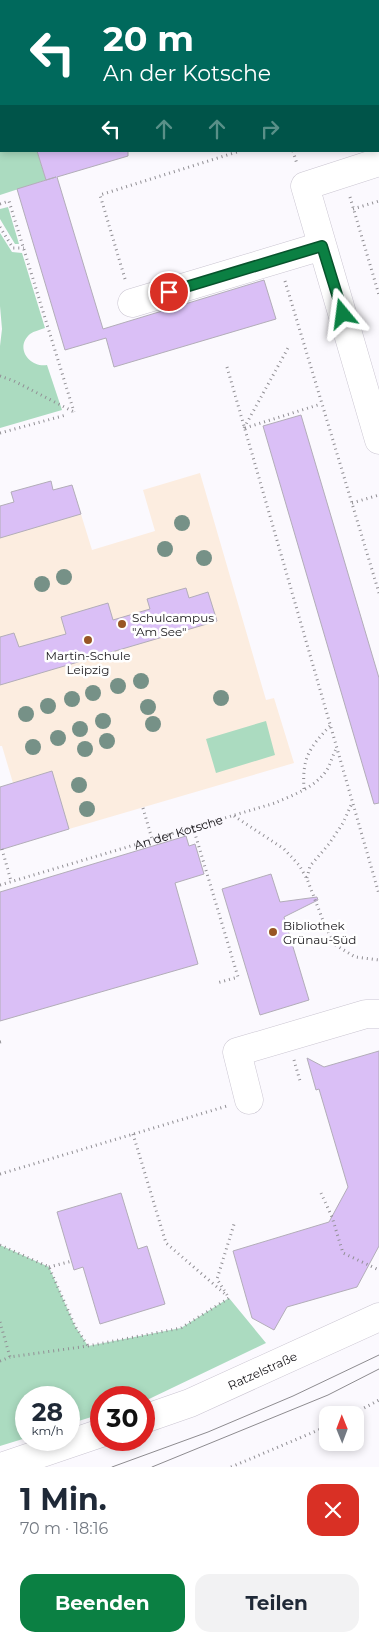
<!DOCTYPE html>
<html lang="de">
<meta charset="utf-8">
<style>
:root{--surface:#fff;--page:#f2f2f3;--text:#1f2937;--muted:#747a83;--accent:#0b8043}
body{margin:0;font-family:Montserrat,sans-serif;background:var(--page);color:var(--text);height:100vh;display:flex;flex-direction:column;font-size:19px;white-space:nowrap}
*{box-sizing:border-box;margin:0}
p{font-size:16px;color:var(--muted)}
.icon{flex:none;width:28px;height:28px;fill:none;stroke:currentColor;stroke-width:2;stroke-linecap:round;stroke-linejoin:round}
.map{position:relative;height:1467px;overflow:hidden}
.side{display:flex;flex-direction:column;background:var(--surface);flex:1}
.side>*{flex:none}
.hud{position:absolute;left:0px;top:0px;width:380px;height:152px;box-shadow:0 2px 8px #0003;background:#00695c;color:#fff;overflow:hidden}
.needle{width:32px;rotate:359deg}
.tools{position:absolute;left:319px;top:1406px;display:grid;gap:10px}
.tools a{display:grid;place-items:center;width:45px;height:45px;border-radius:10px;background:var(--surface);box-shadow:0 2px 8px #0003;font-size:25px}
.speed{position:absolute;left:15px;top:1386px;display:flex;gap:10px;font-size:25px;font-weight:700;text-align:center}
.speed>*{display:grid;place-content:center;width:65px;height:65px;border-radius:50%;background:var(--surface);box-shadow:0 2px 8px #0003;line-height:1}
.speed small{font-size:12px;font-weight:400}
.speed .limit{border:8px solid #d22;background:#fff;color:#111}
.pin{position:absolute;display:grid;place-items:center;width:42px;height:42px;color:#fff;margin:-21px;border:2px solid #fff;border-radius:50%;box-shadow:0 1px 5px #0007}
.me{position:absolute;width:55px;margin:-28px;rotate:344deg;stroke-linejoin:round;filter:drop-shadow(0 0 4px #0008)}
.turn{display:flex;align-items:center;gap:18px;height:105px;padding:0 20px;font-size:22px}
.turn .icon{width:65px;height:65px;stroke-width:2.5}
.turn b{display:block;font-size:35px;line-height:42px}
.lanes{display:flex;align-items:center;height:48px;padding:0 20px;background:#0003;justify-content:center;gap:25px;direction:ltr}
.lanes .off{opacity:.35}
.round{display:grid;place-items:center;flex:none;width:52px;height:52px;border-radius:15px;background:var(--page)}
.overview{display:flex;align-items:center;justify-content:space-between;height:85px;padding:0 20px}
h1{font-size:30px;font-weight:700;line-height:38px}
.button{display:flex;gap:10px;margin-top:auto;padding:10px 20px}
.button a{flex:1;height:58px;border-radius:15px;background:var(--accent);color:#fff;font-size:20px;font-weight:700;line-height:58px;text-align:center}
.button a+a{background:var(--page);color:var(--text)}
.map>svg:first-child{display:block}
.education{fill:#fcede0}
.green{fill:#abdbc0}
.building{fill:#dabff6;stroke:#b2adb8}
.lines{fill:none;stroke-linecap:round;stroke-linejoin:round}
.minor-casing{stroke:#cac5d1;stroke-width:29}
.major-casing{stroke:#cac5d1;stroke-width:29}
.path{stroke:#918f94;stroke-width:3;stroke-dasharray:1 4;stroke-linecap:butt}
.minor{stroke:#fff;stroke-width:28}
.major{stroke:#fff;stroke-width:28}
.tram{stroke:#8d8b8f;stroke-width:1}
.tree{fill:#769187}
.route-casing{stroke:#07532c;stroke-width:12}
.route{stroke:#0b8043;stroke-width:9}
.poi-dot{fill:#985625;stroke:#fff;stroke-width:2}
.labels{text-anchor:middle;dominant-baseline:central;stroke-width:5;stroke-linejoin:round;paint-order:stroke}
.poi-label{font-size:12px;fill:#19171b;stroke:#fff;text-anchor:start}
.street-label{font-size:12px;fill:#19171b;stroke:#fff}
</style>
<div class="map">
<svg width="379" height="1467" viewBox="0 0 379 1467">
<rect width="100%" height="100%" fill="#fbf9fe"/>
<path class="education" d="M200,473L266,700L274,698L294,763L69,829L52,772L13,783L2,746H0V506L72,485L92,550L155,531L143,490Z"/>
<path class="green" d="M0,0H309L303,1H1V49H0Z
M1,132V151H37L46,180L0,195V133Z
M8,207L19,244H15L0,219V209Z
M0,233L12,252L22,253L45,328C40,330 34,331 30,334C14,348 30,368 47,365L62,410L0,428V346L2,329L0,306Z
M266,721L275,755L216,773L206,739Z
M0,1245L49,1267L75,1326L88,1346L181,1328L229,1298L266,1343L149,1399L144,1401V1398H101V1414L69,1424V1398H26V1438L0,1446Z"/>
<path class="building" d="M37,151H128V156L57,177L103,329L264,280L276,319L114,367L106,338L65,350L17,189L56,177L46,180Z
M301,415L379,678V803L374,804L263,426Z
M51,481L53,490L72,485L81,514L0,538V506L14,502L11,492Z
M186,588L189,598L208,592L217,621L0,685V637L14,633L19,647L66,634L61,617L108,603L113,620L150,609L147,599Z
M52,771L69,829L0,850V787Z
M186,836L189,846L195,844L204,874L175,883L198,964L0,1021V892Z
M271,874L280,902L317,897L318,900L284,917L309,1000L260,1015L222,889Z
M379,1051V1246L357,1287L287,1307L274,1330L252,1318L233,1251L329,1222L348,1187L319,1089L316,1090L307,1058L324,1067Z
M121,1193L138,1249L147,1246L165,1304L100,1324L83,1267L74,1270L57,1212Z"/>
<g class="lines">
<defs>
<path id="minor" d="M379,162L305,186L379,440
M132,303L322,246
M249,1100L237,1052L366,1014H379"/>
<g id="major">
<path id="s2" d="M144,1419L190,1403L379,1317"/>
<path d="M1,1467L101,1433"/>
</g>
</defs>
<use href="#minor" class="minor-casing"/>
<use href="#major" class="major-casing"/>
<g class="path">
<path d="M32,0L33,1"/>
<path d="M337,0L338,1"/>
<path d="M303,1L309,0"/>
<path d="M0,49H1"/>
<path d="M379,100V101"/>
<path d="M293,151L297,164"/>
<path d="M350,197L379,295"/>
<path d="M0,204L9,201L74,412"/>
<path d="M353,209L379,201"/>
<path d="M0,227L13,248H24"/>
<path d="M125,279L100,195L240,151"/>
<path d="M285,281L379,593"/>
<path d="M227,367L379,894"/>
<path d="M0,376L14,381L74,412"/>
<path d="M244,428L288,348"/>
<path d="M245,428L321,404"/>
<path d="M0,433L66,415"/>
<path d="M352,503L379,495"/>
<path d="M304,789C302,758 309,748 330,726"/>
<path d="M143,808L152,839"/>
<path d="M234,816L284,849L299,865L307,879L324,923L334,944L355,957L379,960"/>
<path d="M193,827L238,977L217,983"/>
<path d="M2,849L11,881"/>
<path d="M307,878L310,866L329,844L343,823L352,803"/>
<path id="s1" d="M0,885L275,803C293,795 317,787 328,768C331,762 333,755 336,749"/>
<path d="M0,1042L4,1041"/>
<path d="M294,1060L300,1081"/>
<path d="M133,1134L166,1243L225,1294"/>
<path d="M0,1174L227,1106"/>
<path d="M321,1193L332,1217L343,1253L379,1270"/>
<path d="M0,1245L49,1267L75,1326L88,1346"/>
<path d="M49,1267L72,1261"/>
<path d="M0,1322L10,1357L88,1346L181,1328L229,1298L217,1279L235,1221"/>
<path d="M0,1361L10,1357"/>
<path d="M351,1415L379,1400"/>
<path d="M231,1467L328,1426"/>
</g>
<use href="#minor" class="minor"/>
<use href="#major" class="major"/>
<path class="tram" d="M112,1467L208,1432L293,1396L379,1355
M152,1467L328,1395L379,1369"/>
</g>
<g class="tree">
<circle cx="182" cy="523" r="8"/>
<circle cx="165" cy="549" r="8"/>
<circle cx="204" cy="558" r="8"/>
<circle cx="64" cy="577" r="8"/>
<circle cx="42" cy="584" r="8"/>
<circle cx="141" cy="681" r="8"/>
<circle cx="118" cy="686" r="8"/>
<circle cx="93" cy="693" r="8"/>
<circle cx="221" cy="698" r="8"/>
<circle cx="72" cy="699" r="8"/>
<circle cx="48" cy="706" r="8"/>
<circle cx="148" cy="707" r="8"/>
<circle cx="26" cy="714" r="8"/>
<circle cx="103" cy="721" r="8"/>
<circle cx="153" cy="724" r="8"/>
<circle cx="80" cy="729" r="8"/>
<circle cx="58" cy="738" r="8"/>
<circle cx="107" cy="741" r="8"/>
<circle cx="33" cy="747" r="8"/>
<circle cx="85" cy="749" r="8"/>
<circle cx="79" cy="785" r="8"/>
<circle cx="87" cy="809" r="8"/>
</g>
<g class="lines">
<defs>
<path id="route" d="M169,292L322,246L343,314"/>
</defs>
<use href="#route" class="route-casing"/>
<use href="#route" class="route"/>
</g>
<g class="poi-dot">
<circle cx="122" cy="624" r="5"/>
<circle cx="88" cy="640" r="5"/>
<circle cx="273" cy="932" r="5"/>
</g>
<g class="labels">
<g class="poi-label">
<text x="132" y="617">Schulcampus<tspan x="132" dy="14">"Am See"</tspan></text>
<text x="88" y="655" text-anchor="middle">Martin-Schule<tspan x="88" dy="14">Leipzig</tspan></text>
<text x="283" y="925">Bibliothek<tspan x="283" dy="14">Grünau-Süd</tspan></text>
</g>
<g class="street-label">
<text stroke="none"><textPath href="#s1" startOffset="186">An der Kotsche</textPath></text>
<text stroke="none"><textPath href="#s2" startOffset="128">Ratzelstraße</textPath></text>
</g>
</g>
</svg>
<div class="tools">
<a><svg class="needle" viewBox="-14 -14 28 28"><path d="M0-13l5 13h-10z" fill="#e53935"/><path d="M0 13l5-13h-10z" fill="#747a83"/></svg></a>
</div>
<div class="speed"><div>28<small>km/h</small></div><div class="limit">30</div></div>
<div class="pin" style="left:169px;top:292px;background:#d93025"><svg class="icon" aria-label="arrive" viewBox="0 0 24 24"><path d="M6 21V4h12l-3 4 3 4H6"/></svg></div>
<svg class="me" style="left:343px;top:314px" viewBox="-20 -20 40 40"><path d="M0-17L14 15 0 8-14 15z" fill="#0b8043" stroke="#fff" stroke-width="4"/></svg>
<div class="hud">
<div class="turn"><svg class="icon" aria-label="left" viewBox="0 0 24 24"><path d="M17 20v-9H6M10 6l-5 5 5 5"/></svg><div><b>20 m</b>An der Kotsche</div></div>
<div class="lanes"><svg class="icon" aria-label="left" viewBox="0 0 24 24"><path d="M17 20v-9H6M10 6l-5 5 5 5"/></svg><svg class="icon off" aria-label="ahead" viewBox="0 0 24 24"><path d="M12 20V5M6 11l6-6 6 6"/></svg><svg class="icon off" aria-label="ahead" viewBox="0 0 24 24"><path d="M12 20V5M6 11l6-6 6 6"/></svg><svg class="icon off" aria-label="right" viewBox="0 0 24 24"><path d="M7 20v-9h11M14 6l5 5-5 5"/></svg></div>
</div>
</div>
<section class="side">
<div class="overview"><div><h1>1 Min.</h1><p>70 m · 18:16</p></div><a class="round" style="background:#d93025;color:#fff"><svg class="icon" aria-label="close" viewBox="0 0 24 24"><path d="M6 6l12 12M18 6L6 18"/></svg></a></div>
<div class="button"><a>Beenden</a><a>Teilen</a></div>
</section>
